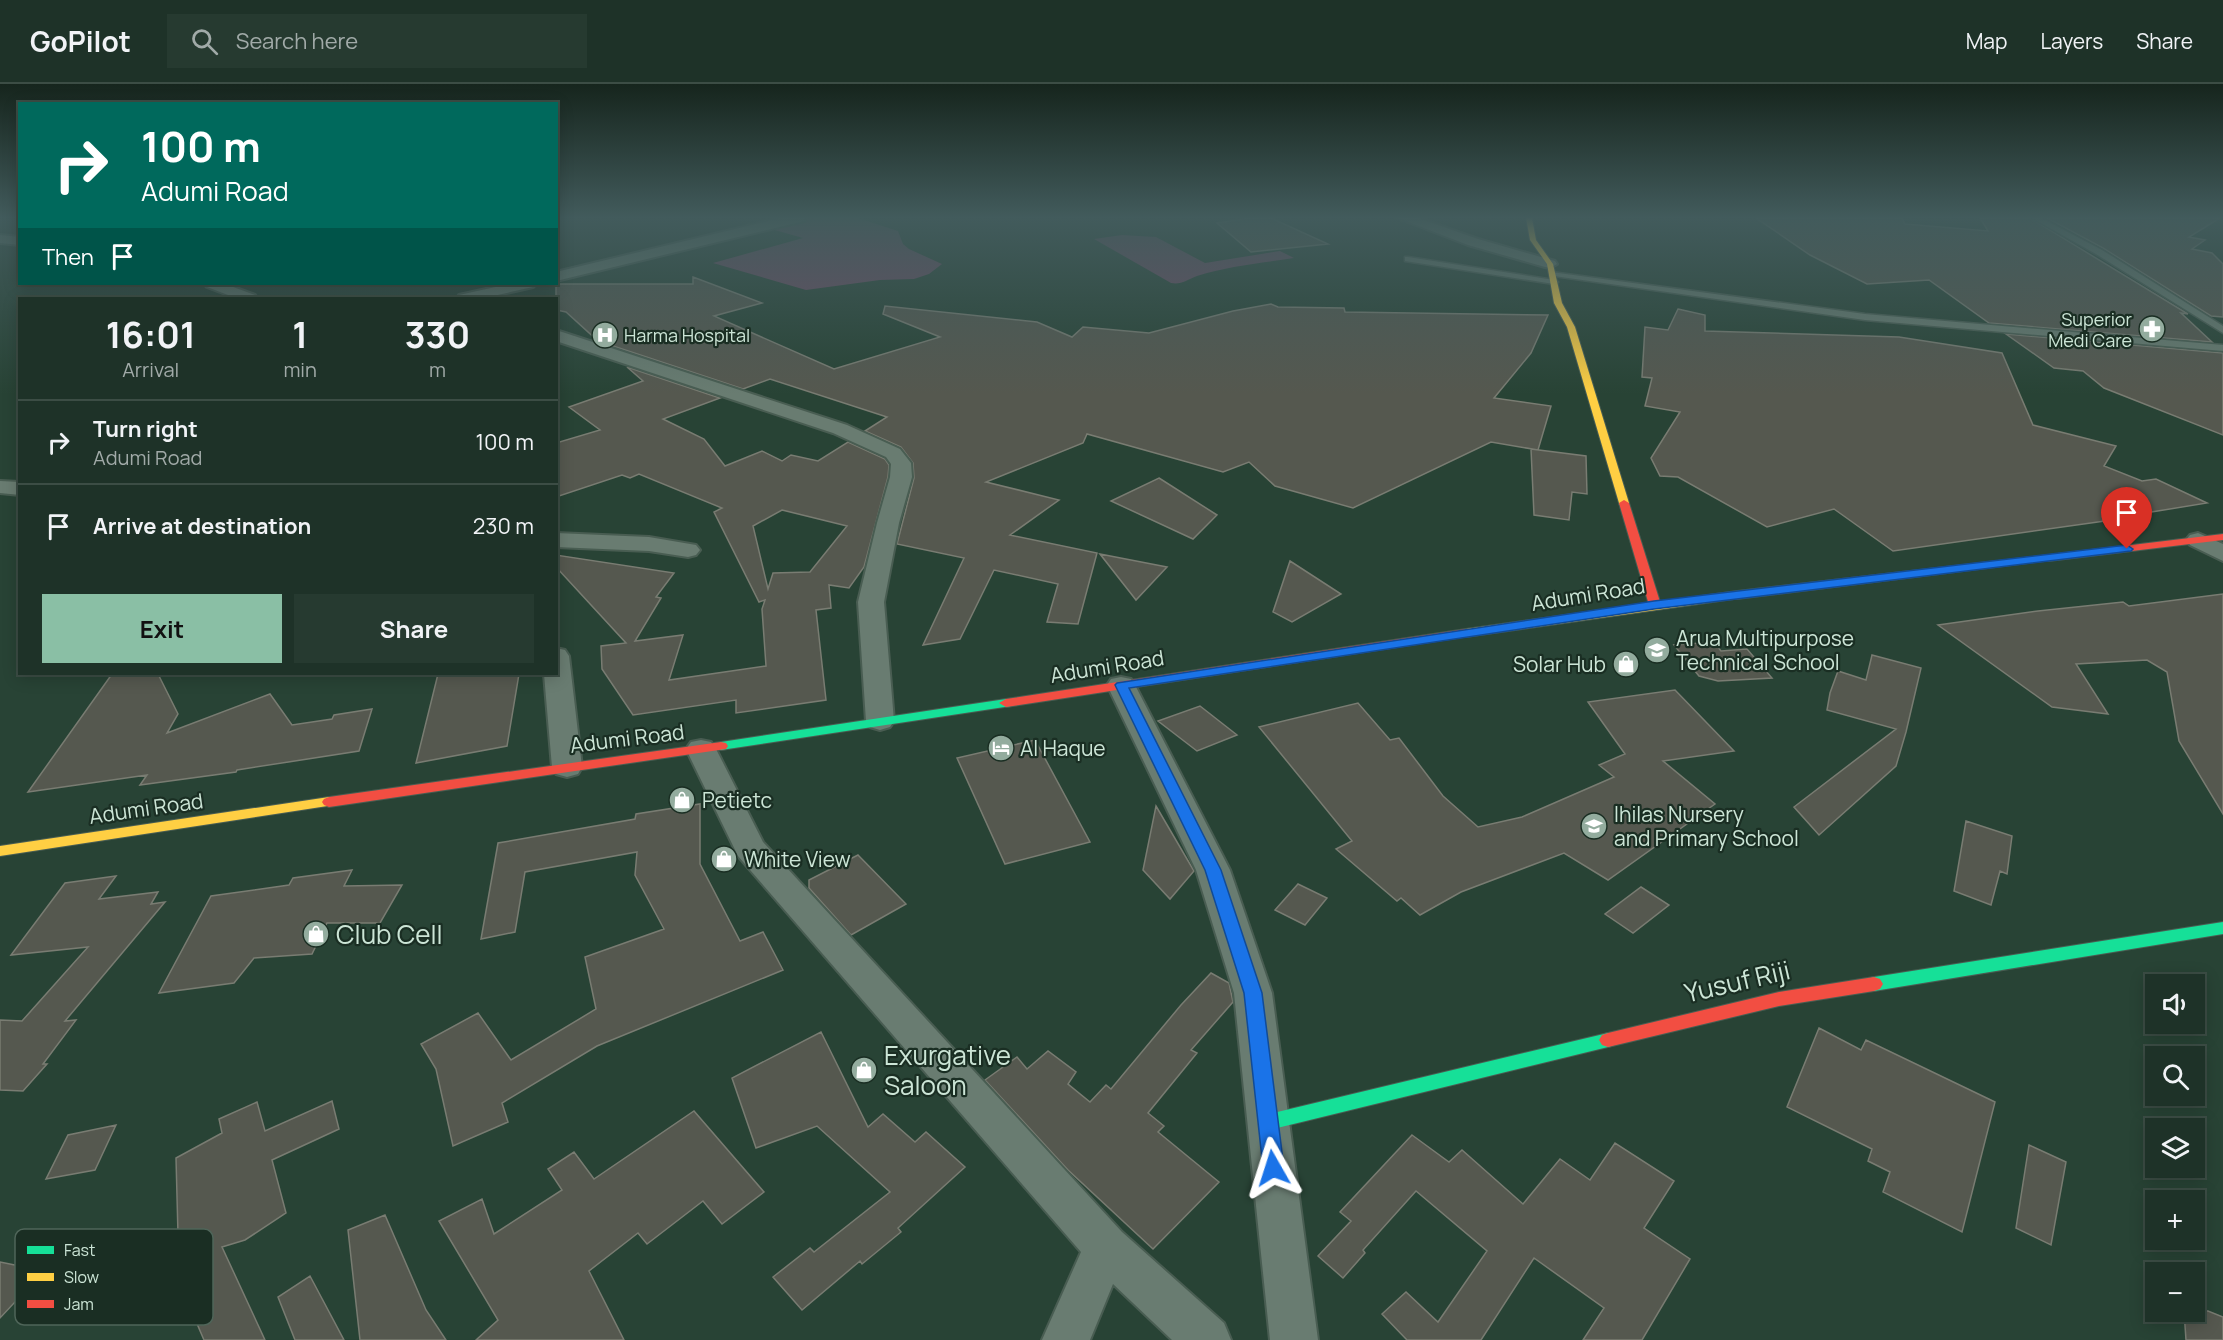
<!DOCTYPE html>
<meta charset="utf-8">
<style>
:root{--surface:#1e3228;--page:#263a30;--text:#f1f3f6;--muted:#a1aaa8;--line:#3c4d45;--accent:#8abfa5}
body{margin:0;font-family:Manrope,sans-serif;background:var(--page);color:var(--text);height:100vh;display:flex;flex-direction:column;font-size:22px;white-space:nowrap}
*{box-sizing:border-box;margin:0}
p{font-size:20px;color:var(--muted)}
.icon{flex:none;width:33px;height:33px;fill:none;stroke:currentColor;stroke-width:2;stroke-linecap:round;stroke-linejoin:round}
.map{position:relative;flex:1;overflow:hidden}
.sheet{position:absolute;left:18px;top:213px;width:540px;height:378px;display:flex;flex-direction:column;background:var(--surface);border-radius:0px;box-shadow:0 3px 15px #0003,0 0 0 2px var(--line)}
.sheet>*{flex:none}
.banner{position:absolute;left:18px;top:18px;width:540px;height:183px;border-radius:0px;box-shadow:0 3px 15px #0003,0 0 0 2px var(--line);background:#00695c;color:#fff;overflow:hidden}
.controls{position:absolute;left:2145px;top:890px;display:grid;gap:12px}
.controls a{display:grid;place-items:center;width:60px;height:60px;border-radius:0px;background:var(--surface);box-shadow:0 3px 15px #0003,0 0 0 2px var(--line);font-size:30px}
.pin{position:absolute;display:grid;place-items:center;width:51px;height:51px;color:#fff;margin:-62px -26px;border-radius:50% 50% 50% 0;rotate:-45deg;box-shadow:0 0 6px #0007}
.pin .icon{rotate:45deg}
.me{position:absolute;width:66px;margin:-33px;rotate:354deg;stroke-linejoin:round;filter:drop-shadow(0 0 4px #0008)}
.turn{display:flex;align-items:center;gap:21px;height:126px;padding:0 24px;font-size:27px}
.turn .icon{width:78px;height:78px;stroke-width:2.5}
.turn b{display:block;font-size:42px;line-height:51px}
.then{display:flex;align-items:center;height:57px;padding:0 24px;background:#0003;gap:12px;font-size:22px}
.eta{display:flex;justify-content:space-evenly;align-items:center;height:102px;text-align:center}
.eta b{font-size:36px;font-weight:700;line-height:42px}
.button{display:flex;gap:12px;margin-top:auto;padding:12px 24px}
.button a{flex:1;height:69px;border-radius:0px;background:var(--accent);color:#111;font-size:24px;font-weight:700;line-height:69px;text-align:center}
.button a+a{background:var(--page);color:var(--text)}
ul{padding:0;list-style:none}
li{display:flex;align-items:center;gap:18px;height:84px;padding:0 24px;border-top:2px solid var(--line)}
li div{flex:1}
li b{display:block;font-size:22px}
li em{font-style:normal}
header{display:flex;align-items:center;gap:36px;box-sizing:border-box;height:84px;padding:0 30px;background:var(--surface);border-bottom:2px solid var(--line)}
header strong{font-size:28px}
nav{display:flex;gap:33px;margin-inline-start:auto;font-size:21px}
.search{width:420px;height:54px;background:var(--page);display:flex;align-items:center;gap:15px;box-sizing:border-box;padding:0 21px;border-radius:0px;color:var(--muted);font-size:22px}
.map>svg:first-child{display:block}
.green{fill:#714b65}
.building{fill:#55584f;stroke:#797c72;stroke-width:1.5;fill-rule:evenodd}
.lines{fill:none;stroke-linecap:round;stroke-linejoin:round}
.lane-casing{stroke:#495d52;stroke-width:3}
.street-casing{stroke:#495d52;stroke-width:4}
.fast-casing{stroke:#495d52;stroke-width:2}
.slow-casing{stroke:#495d52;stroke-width:2}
.jam-casing{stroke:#495d52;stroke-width:2}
.lane{fill:#697c71;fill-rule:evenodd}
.street{fill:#697c71;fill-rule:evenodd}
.fast{fill:#16e098;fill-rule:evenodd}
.slow{fill:#ffcf43;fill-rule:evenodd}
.jam{fill:#f24e42;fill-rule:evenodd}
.route{fill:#1a73e8;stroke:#114b97;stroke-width:1.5}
.labels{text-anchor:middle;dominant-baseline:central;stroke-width:4.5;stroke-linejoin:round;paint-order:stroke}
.far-poi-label{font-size:18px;fill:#cce5d6;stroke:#1a2e23;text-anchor:end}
.street-label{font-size:21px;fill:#cce5d6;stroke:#1a2e23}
.poi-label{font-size:21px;fill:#cce5d6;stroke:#1a2e23;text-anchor:start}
.near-poi-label{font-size:26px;fill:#cce5d6;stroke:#1a2e23;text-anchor:start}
.near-street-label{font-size:26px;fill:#cce5d6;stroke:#1a2e23}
.key{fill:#1a2e23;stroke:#4f6559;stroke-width:1.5}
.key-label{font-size:16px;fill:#cce5d6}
</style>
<header>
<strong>GoPilot</strong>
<div class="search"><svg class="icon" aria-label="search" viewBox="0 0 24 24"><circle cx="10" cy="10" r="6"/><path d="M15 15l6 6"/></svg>Search here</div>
<nav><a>Map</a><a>Layers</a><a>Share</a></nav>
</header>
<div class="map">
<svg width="2223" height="1256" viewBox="0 0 2223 1256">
<rect width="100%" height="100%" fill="#284335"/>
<path class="green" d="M809,134H858L898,147L903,160L909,165L942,180L929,190L914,195L880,196L806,206L713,179L803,154L771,145Z
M1122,151L1156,153L1205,179L1280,167L1294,174C1262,179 1228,182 1197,192C1187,196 1181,201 1171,199L1094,155Z"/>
<path class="building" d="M1251,134H1271L1328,160L1251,168L1217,139Z
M1756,134H1902L1905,140L1988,147L1980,134H2030L2188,230L2181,229L2212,258L1989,239L1929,196L1867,200L1810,171Z
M2047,134H2220L2189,153L2205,156L2192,165L2212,169L2223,180V233L2211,232L2103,164Z
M693,193L762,219L714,232L834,285L940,253L883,230L885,222L1037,238L1072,253L1083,243L1149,249L1233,227L1271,220L1278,223L1344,224L1345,228L1548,231L1531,269L1494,314L1551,322L1538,366L1491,358L1353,424L1275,402L1249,378L1223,388L1087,350L1083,359L986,398L1059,416L1010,451L1097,469L1078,540L1047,538L1058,500L994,486L960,555L923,561L964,474L897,460L914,394L913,379L901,363L865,347L887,333L770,295L743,305L598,257L566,228L556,226V200H693Z
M1678,225L1705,231V247L1899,253L2002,269L2033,341L2116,362L2104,382L2142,397L2156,395L2207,419L2102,436L2105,437L1893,467L1834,425L1767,443L1678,393L1660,392L1651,374L1680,328L1645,322L1652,294L1642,293L1645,243L1668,246Z
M2006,250L2223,269V351L2104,304L2083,287L2054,284Z
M627,283L720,314L663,335L704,355L725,382L762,367L782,377L791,371L818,377L848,358L885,375L889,381L888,393L864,483L849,504L829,501L831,524L816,526L826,616L736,629V616L633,631L602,585L601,562L626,559L556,483V471L674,489L656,513L661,514L635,557L683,551L669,596L766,582L762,525L765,516L759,518L714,428L722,424L639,390L630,394L622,391L556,413V359L600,346L569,323L643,297ZM782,426L847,442L810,488L773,489L768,505L753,442Z
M1531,365L1586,372L1587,410L1572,408L1569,436L1534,431Z
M1159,394L1217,431L1193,455L1111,417Z
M1100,470L1167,483L1136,516Z
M1290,477L1341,510L1292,538L1273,528Z
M2223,510V730L2179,657L2167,588L2147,576L2076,580L2108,630L2052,623L1938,541L2038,527L2123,518L2129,522Z
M1714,558L1721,567L1747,565L1772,594L1718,597L1699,592L1674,561Z
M1872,571L1921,584L1906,648L1896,682L1819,751L1794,723L1896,645L1827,626L1830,609L1838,587L1866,596Z
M112,590H158L178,630L167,649L270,610L292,641L332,635L334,631L372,625L359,667L237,686L236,688L140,701L147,691L28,708Z
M438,590H519L507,662L416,679Z
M1675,606L1734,667L1663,677L1715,720L1608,796L1564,769L1461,808L1420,831L1401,814L1397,817L1336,765L1352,757L1259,643L1358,619L1390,656L1399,654L1443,712L1478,743L1522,733L1614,693L1599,681L1625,670L1588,618Z
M1200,622L1237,651L1197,667L1158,637Z
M1035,656L1090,758L1005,780L957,674Z
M700,720V780L740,857L763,848L783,886L597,962L502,1019L508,1038L453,1062L436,985L421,960L478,929L511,976L596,925L585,873L664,845L635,791L637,768L525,788L515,848L481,855L498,759L635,735L636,730Z
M1156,722L1194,787L1170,815L1143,786Z
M1966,737L2012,752L2007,790L2000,787L1991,821L1954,807Z
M858,771L906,820L851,851L809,804V796Z
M352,786L344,802L402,801L380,839H327L312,870L254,874L234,899L159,909L211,812L289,801L293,794Z
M116,792L99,815L158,808L151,820L165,818L65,937L76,936L43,980H47L23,1007L0,1006V936L22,937L88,863L11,871L65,799Z
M1298,800L1327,814L1305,841L1275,826Z
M1641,803L1669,821L1633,849L1605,830Z
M1211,889L1229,899L1233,918L1191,966L1197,969L1148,1029L1164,1042L1158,1048L1219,1098L1153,1165L1068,1086L985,996L1017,973L1027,985L1048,967L1076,988L1068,1000L1090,1018L1106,1001L1111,1005L1181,921Z
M1819,944L1861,966L1866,956L1995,1018L1962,1148L1883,1108L1890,1088L1868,1077L1872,1065L1787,1023Z
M821,948L868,1043L883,1030L915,1058L926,1048L965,1083L898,1144L901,1148L862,1180L860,1177L802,1226L773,1193L810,1164L814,1168L890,1108L817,1042L756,1064L732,994Z
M332,1017L339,1045L272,1076L286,1129L245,1156L222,1163L265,1256H204L176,1191L179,1189L176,1074L222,1049L219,1035L257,1018L265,1047Z
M694,1027L764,1108L722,1140L703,1117L647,1160L638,1149L589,1187L624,1256H476L498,1236L439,1137L482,1115L494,1150L562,1106L548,1085L574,1068L594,1095Z
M116,1041L95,1086L46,1095L68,1051Z
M1412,1051L1449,1078L1462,1066L1523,1120L1560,1075L1590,1096L1615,1059L1674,1097L1644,1144L1690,1175L1642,1256H1583L1604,1224L1534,1174L1481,1256H1407L1382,1230L1406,1208L1438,1238L1487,1167L1416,1107L1363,1166L1365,1169L1343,1194L1318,1172L1351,1137L1340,1128Z
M2029,1061L2066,1078L2051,1161L2016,1144Z
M385,1131L426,1226L446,1256H360L348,1146Z
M0,1178L44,1187L0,1234Z
M310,1192L344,1256H295L278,1213Z
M2184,1227H2208L2223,1233V1256H2186Z"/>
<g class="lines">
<defs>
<path id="lane" d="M2032,134H2041L2102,166L2223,242V249L2096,170Z
M1408,173L1554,196L1558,198L1554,200L1405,177V173Z
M1551,188L1865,230L2223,261V267L1865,236L1554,192H1551Z"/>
<path id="street" d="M781,134H805L804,137L556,197V188Z
M1398,134H1418L1478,155L1555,177L1557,180L1550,184L1545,183L1468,161Z
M0,151L20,153V161L0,159Z
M204,200H225L255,211L257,214H236L207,203Z
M509,200H536L533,203L484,214H457L459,211Z
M556,246L847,341L900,365L911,379L912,393L899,439L884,518L894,637L890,643L880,646L870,643L866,637L858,518L877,439L890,393L891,380L886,373L833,349L556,257Z
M0,397L20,398V411L0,409Z
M556,449L649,453L696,461L700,466L696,471L688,473L649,467L556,463Z
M2198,449L2223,460V477L2190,461L2186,456L2190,451Z
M556,564L565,566L569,572L582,683L578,690L567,693L556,690L552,683L544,590H556Z
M1121,593L1131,595L1135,601L1230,786L1272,909L1318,1256H1270L1234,909L1196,786L1107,601L1111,595Z
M701,656L711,658L716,665L763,758L1122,1148L1224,1239L1231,1256H1172L1113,1200L1090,1256H1042L1081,1168L738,772L686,665L691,658Z"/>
<path id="fast" d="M2049,471L2055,474L2053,476L1737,515L1731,511L1737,507Z
M1006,615L1013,619L1011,622L721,666L714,662L721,658Z
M2223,838V850L1874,907L1868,905L1865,900L1868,895L1874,893Z
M1608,949L1614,951L1617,956L1614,961L1608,963L1269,1046L1262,1044L1259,1038L1262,1032L1269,1030Z"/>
<path id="slow" d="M1526,134H1532L1536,156L1553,180L1562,219L1575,243L1629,419L1628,421H1620L1619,419L1567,243L1554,219L1547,180L1530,156Z
M1737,507L1741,508L1743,511L1741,514L1466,553L1460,549L1466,545Z
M329,713L334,715L336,718L334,721L0,772V762Z"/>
<path id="jam" d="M1624,416L1629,419L1661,521L1659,524H1651L1649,521L1619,419Z
M2223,450V456L2049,477L2043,474L2049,471Z
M1466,545L1472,549L1470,552L1006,623L999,619L1006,615Z
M721,658L726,659L728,662L726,665L329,723L324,721L322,718L324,715L329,713Z
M1874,893L1880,895L1883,900L1880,905L1874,907L1779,922L1608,963L1602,961L1599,956L1602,951L1608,949L1779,908Z"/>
</defs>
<use href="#lane" class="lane-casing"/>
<use href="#street" class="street-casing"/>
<use href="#fast" class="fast-casing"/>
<use href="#slow" class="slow-casing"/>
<use href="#jam" class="jam-casing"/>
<use href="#lane" class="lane"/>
<use href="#street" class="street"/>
<use href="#fast" class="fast"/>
<use href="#slow" class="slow"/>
<use href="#jam" class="jam"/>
</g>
<linearGradient id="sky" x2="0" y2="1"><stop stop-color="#16251d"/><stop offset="0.43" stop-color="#425b5c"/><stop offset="1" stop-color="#425b5c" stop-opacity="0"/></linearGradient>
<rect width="2223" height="310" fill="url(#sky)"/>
<path class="route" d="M2127,461L2133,465L2131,467L1654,525L1129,604L1221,786L1262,909L1284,1084L1281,1090L1273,1093L1266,1090L1263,1084L1244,909L1205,786L1115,601L1117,599L1654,517Z"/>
<defs>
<symbol id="pharmacy-disc" viewBox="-11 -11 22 22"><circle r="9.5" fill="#93ac9e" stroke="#1a2e23"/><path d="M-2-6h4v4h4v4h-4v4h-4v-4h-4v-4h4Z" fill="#fff"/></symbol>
<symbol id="hospital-disc" viewBox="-11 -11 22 22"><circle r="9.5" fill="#93ac9e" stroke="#1a2e23"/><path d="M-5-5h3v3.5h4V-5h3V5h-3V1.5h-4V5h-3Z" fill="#fff"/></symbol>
<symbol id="university-disc" viewBox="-11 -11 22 22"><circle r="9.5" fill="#93ac9e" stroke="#1a2e23"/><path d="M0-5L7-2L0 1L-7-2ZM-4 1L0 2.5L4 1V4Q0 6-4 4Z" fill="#fff"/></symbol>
<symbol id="shop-disc" viewBox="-11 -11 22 22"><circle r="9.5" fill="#93ac9e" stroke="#1a2e23"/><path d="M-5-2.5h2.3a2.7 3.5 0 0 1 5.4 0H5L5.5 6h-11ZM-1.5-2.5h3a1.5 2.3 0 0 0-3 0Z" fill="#fff"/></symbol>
<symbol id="hotel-disc" viewBox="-11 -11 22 22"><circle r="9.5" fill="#93ac9e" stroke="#1a2e23"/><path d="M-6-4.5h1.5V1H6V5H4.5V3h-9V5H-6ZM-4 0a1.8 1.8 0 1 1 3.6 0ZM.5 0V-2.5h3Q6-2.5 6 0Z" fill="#fff"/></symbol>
<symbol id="school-disc" viewBox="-11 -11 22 22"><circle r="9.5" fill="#93ac9e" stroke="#1a2e23"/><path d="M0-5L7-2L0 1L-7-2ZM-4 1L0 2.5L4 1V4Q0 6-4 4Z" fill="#fff"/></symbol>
</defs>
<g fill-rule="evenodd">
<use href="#pharmacy-disc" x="2137" y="230" width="30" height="30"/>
<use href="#hospital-disc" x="590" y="236" width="30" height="30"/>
<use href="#university-disc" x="1642" y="551" width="30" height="30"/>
<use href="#shop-disc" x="1611" y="565" width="30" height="30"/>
<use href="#hotel-disc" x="986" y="649" width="30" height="30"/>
<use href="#shop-disc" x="667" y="701" width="30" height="30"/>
<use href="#school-disc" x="1579" y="727" width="30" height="30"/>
<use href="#shop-disc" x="709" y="760" width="30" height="30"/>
<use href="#shop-disc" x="301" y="835" width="30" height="30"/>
<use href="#shop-disc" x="849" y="971" width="30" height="30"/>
</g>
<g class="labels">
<g class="far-poi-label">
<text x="2132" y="235">Superior<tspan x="2132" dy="21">Medi Care</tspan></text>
<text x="624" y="251" text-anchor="start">Harma Hospital</text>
</g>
<g class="street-label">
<text transform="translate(1588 510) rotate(-9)">Adumi Road</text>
<text transform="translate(1107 582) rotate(-9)">Adumi Road</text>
<text transform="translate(627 654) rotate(-7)">Adumi Road</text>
<text transform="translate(146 724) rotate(-8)">Adumi Road</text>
</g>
<g class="poi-label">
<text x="1676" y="554">Arua Multipurpose<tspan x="1676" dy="24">Technical School</tspan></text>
<text x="1606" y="580" text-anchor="end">Solar Hub</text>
<text x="1020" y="664">Al Haque</text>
<text x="702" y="716">Petietc</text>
<text x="1614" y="730">Ihilas Nursery<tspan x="1614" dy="24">and Primary School</tspan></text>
<text x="744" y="775">White View</text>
</g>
<g class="near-poi-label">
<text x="336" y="850">Club Cell</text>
<text x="884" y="971">Exurgative<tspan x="884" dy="30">Saloon</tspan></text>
</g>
<g class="near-street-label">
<text transform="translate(1737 897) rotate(-13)">Yusuf Riji</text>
</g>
</g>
<rect x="15" y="1145" width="198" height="96" rx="9" class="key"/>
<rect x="27" y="1162" width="27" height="8" fill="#16e098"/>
<rect x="27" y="1189" width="27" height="8" fill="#ffcf43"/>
<rect x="27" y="1216" width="27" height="8" fill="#f24e42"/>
<g class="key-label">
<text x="64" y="1172">Fast</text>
<text x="64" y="1199">Slow</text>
<text x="64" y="1226">Jam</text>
</g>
</svg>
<div class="controls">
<a><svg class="icon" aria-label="sound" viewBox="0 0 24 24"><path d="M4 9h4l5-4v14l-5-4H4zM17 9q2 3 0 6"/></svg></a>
<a><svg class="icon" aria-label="search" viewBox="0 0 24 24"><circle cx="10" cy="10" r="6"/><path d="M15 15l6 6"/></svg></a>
<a><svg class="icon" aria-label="layers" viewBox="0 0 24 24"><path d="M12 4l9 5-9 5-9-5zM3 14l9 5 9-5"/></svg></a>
<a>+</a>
<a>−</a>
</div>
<div class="pin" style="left:2127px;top:465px;background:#d93025"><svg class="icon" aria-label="arrive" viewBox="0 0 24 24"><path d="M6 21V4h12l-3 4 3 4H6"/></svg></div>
<svg class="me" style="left:1273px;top:1084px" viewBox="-20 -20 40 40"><path d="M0-17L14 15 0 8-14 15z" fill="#1a73e8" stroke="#fff" stroke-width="4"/></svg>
<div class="banner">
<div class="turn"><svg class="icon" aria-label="right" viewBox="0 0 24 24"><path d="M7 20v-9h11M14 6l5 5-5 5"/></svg><div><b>100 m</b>Adumi Road</div></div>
<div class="then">Then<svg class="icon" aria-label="arrive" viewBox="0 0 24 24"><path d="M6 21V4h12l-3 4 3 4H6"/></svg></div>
</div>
<section class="sheet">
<div class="eta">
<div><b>16:01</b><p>Arrival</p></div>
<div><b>1</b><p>min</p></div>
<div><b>330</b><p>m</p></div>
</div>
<ul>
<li><svg class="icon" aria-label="right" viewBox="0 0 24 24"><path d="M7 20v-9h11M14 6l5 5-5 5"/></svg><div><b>Turn right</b><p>Adumi Road</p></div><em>100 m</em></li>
<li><svg class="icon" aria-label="arrive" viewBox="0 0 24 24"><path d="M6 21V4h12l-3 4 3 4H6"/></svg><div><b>Arrive at destination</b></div><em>230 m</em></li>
</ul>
<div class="button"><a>Exit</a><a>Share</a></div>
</section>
</div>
